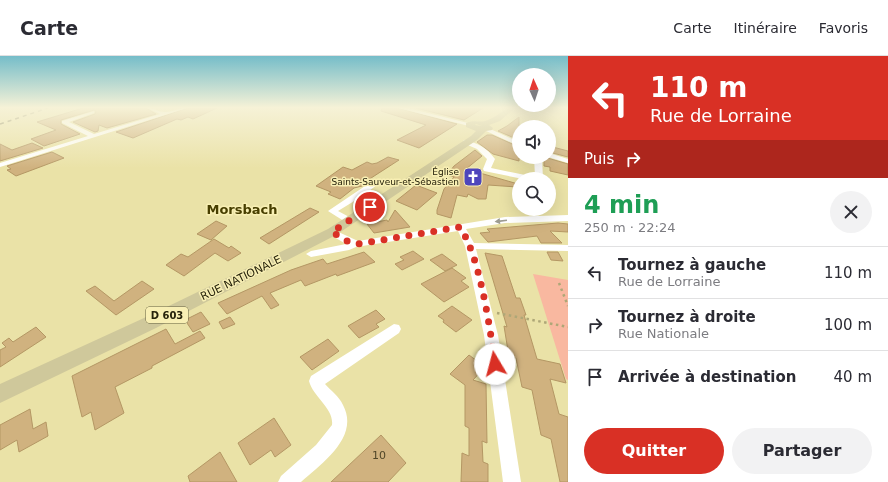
<!DOCTYPE html>
<html lang="fr">
<meta charset="utf-8">
<style>
:root{--surface:#fff;--page:#f2f2f3;--text:#2b2b33;--muted:#7c7c81;--line:#e1e1e2;--accent:#d93025}
body{margin:0;font-family:"DejaVu Sans",sans-serif;background:var(--page);color:var(--text);height:100vh;display:flex;flex-direction:column;font-size:15px;white-space:nowrap}
*{box-sizing:border-box;margin:0}
p{font-size:13px;color:var(--muted)}
.icon{flex:none;width:22px;height:22px;fill:none;stroke:currentColor;stroke-width:2;stroke-linecap:round;stroke-linejoin:round}
.map{position:relative;flex:1;overflow:hidden}
.panel{display:flex;flex-direction:column;background:var(--surface);width:320px}
.panel>*{flex:none}
.hud{background:#d93025;color:#fff;overflow:hidden}
.needle{width:26px;rotate:357deg}
.tools{position:absolute;left:512px;top:12px;display:grid;gap:8px}
.tools a{display:grid;place-items:center;width:44px;height:44px;border-radius:50%;background:var(--surface);box-shadow:0 4px 16px #0002;font-size:20px}
.pin{position:absolute;display:grid;place-items:center;width:34px;height:34px;color:#fff;margin:-17px;border:2px solid #fff;border-radius:50%;box-shadow:0 1px 4px #0007}
.me{position:absolute;width:44px;margin:-22px;rotate:352deg;stroke-linejoin:round;filter:drop-shadow(0 0 3px #0008)}
.turn{display:flex;align-items:center;gap:14px;height:84px;padding:0 16px;font-size:18px}
.turn .icon{width:52px;height:52px;stroke-width:2.5}
.turn b{display:block;font-size:28px;line-height:34px}
.then{display:flex;align-items:center;height:38px;padding:0 16px;background:#0003;gap:8px;font-size:15px}
.round{display:grid;place-items:center;flex:none;width:42px;height:42px;border-radius:21px;background:var(--page)}
.headline{display:flex;align-items:center;justify-content:space-between;height:68px;padding:0 16px}
h1{font-size:24px;font-weight:800;line-height:30px;color:#1e9e55}
.button{display:flex;gap:8px;margin-top:auto;padding:8px 16px}
.button a{flex:1;height:46px;border-radius:24px;background:var(--accent);color:#fff;font-size:16px;font-weight:800;line-height:46px;text-align:center}
.button a+a{background:var(--page);color:var(--text)}
ul{padding:0;list-style:none}
li{display:flex;align-items:center;gap:12px;height:52px;padding:0 16px;border-top:1px solid var(--line)}
li div{flex:1}
li b{display:block;font-size:15px}
li em{font-style:normal}
header{display:flex;align-items:center;gap:24px;box-sizing:border-box;height:56px;padding:0 20px;background:var(--surface);border-bottom:1px solid var(--line)}
header strong{font-size:19px}
nav{display:flex;gap:22px;margin-inline-start:auto;font-size:14px}
main{display:flex;flex:1;min-height:0}
.map>svg:first-child{display:block}
.green{fill:#f9b8a0}
.building{fill:#d0b27f;stroke:#b49764}
.lines{fill:none;stroke-linecap:round;stroke-linejoin:round}
.path{stroke:#aea777;stroke-width:2.5;stroke-dasharray:2.5 3.5;stroke-linecap:butt}
.minor{fill:#fff;fill-rule:evenodd}
.major{fill:#cfc89b;fill-rule:evenodd}
.rail{stroke:#7a754e;stroke-width:1.5;stroke-dasharray:4 4;stroke-linecap:butt}
.oneway{fill:#9d9c91}
.route{stroke:#d93025;stroke-width:7;stroke-dasharray:0 12.6}
.labels{text-anchor:middle;dominant-baseline:central;stroke-width:3;stroke-linejoin:round;paint-order:stroke}
.far-poi-label{font-size:9px;fill:#26220b;stroke:#f8efb4;text-anchor:end}
.shield{fill:#f8efb4;stroke:#65603e;stroke-width:1}
.shield-label{font-size:10px;font-weight:bold;fill:#26220b}
.street-label{font-size:11px;fill:#26220b;stroke:#f8efb4}
.near-number-label{font-size:11px;fill:#504628}
.quarter-label{font-size:13px;font-weight:bold;fill:#473e00;stroke:#f8efb4}
</style>
<header>
<strong>Carte</strong>
<nav><a>Carte</a><a>Itinéraire</a><a>Favoris</a></nav>
</header>
<main>
<div class="map">
<svg width="568" height="426" viewBox="0 0 568 426">
<rect width="100%" height="100%" fill="#eae2a7"/>
<path class="green" d="M533,218L568,224V324L566,323Z"/>
<path class="building" d="M83,52H146L156,58L107,72L99,69L98,75L95,76L73,66L95,58L96,55L94,54L61,64V68L80,78L44,90L31,83L56,74L37,66Z
M188,52H217L193,63L188,61L181,64L177,63L133,82L116,76Z
M382,52H397L457,68L419,92L397,84L426,69L381,55Z
M416,52H483L464,64Z
M519,61V84L498,75L507,70Z
M487,79H492L519,91V105L493,98L477,86Z
M32,87L43,92L0,105V88L12,94Z
M549,90L568,95V101L549,96Z
M475,94L482,100L466,113L518,128L517,131L488,129L486,143H478L468,138L467,141L457,139L451,162L437,158V154L444,133L454,121L447,119L454,110Z
M52,96L64,102L16,120L7,114L11,113L7,110Z
M388,101L399,104L368,124L370,125L362,130L354,132L340,143L328,138L331,136L316,130L343,111L352,114L367,106L372,108L377,107Z
M544,101L568,108V119L550,115V111L544,110Z
M416,129L437,137L417,154L396,145Z
M310,152L319,156L269,188L260,182Z
M395,154L410,171L374,177L367,168L387,164L388,166Z
M216,165L227,170L211,184L197,178Z
M558,167L568,168V176L550,175L562,187H541L537,180L488,186L480,177L490,176L487,173Z
M214,183L229,192L231,190L241,197L228,205L215,197L184,220L166,209L181,198L188,201Z
M413,195L424,203L402,214L395,208L404,204L400,201Z
M364,196L375,206L337,220L336,218L305,230L301,224L270,237L279,249L271,253L262,240L227,258L218,247L291,214L323,203L327,208Z
M547,196H558L563,205L551,204Z
M485,197L502,200L516,242H520L526,259H524L537,303L560,308L566,327L550,323L559,358L568,361V426H560L551,383L541,379L532,334L522,331L516,302L509,301L504,270L507,271Z
M442,198L457,209L445,215L430,204Z
M452,212L466,222L461,225L469,231L444,246L421,228Z
M142,225L154,233L116,259L86,235L95,230L114,245Z
M452,250L472,264L456,276L443,266L444,264L438,260Z
M376,254L385,263L376,268L379,271L359,282L348,270Z
M201,256L210,268L193,276L185,264Z
M230,261L235,268L223,273L219,266Z
M36,271L46,281L0,311V294L6,291L2,287L9,282L13,286Z
M166,273L175,288L200,275L205,282L152,310V312L115,331L124,357L95,374L91,356L82,361L72,320Z
M328,283L339,295L312,314L300,301Z
M469,299L485,311L473,324L486,328L487,387L482,385L483,406L488,408V426H461L462,397L469,400V372L465,370V329L450,318Z
M30,353L33,373L46,366L48,380L19,396L17,384L0,394V369Z
M274,362L291,389L275,401L271,394L250,409L238,387Z
M381,379L406,407L388,426H331Z
M220,396L237,426H190L188,420Z"/>
<g class="lines">
<path class="path" d="M559,227L568,250
M497,257L568,271"/>
<path class="minor" d="M147,52C154,52 159,56 165,56C171,56 180,52 187,52L0,111V107L88,80L62,67V65L94,55V57L69,66L94,78L160,58Z
M398,52H408L472,68L469,70Z
M486,71L519,86V90L484,74L483,73Z
M465,84C478,87 487,92 495,103L491,112L535,121L534,101H542L543,123H523L484,115L483,113L487,103L477,93L463,87V85Z
M549,97L568,103V107L548,101Z
M371,126H377L378,128L369,135L386,143L382,146L364,139L338,155L353,163V167H347L328,155Z
M568,159V165L505,167L466,173L474,187L568,189V195L476,193L498,279L521,426H503L484,279L465,190L458,175L356,191L349,194L311,201L306,198L311,195L346,188L329,178L327,176L332,173L358,185L505,161Z
M394,268L399,269L401,273L399,277L325,328C331,335 339,340 343,349C360,381 322,407 301,426H278L281,420L316,389L332,369C334,352 313,341 309,325L311,320Z"/>
<path class="major" d="M507,52H515L500,65L489,69L493,72L492,74L486,75L477,84L336,179L156,272L0,347V328L144,262L328,173L471,80L476,75L466,71V67C475,63 477,67 485,65C493,63 500,57 507,52ZM475,69L476,68L482,70Z"/>
<path class="rail" d="M0,68L48,52"/>
</g>
<defs><path id="oneway-solid" d="M-6-.8H1V-3.2L6.5 0L1 3.2V.8H-6Z"/></defs>
<use class="oneway" href="#oneway-solid" transform="translate(501 165) rotate(173)"/>
<linearGradient id="sky" x2="0" y2="1"><stop stop-color="#75bdc9"/><stop offset="0.46" stop-color="#f6f2d7"/><stop offset="1" stop-color="#f6f2d7" stop-opacity="0"/></linearGradient>
<rect width="568" height="112" fill="url(#sky)"/>
<g class="lines">
<path class="route" d="M370,151L332,176L349,186L358,188L460,171C480,201 490,272 495,308"/>
</g>
<defs>
<symbol id="church-square" viewBox="-11 -11 22 22"><rect x="-9" y="-9" width="18" height="18" rx="4" fill="#4e45bc" stroke="#f8efb4"/><path d="M-1.2-6h2.4v3.5h3.3v2.4h-3.3V6h-2.4V-.1h-3.3v-2.4h3.3Z" fill="#fff"/></symbol>
</defs>
<g fill-rule="evenodd">
<use href="#church-square" x="462" y="110" width="22" height="22"/>
</g>
<g class="labels">
<g class="far-poi-label">
<text x="459" y="116">Église<tspan x="459" dy="10">Saints-Sauveur-et-Sébastien</tspan></text>
</g>
<rect class="shield" x="146" y="251" width="42" height="16" rx="3"/>
<g class="shield-label">
<text x="167" y="259">D 603</text>
</g>
<g class="street-label">
<text transform="translate(241 222) rotate(-26)">RUE NATIONALE</text>
</g>
<g class="near-number-label">
<text x="379" y="399">10</text>
</g>
<g class="quarter-label">
<text x="242" y="153">Morsbach</text>
</g>
</g>
</svg>
<div class="tools">
<a><svg class="needle" viewBox="-14 -14 28 28"><path d="M0-13l5 13h-10z" fill="#e53935"/><path d="M0 13l5-13h-10z" fill="#7c7c81"/></svg></a>
<a><svg class="icon" aria-label="sound" viewBox="0 0 24 24"><path d="M4 9h4l5-4v14l-5-4H4zM17 9q2 3 0 6"/></svg></a>
<a><svg class="icon" aria-label="search" viewBox="0 0 24 24"><circle cx="10" cy="10" r="6"/><path d="M15 15l6 6"/></svg></a>
</div>
<div class="pin" style="left:370px;top:151px;background:#d93025"><svg class="icon" aria-label="arrive" viewBox="0 0 24 24"><path d="M6 21V4h12l-3 4 3 4H6"/></svg></div>
<svg class="me" style="left:495px;top:308px" viewBox="-20 -20 40 40"><circle r="19" fill="#fff"/><path d="M0-13L10 11 0 6-10 11z" fill="#d93025"/></svg>
</div>
<section class="panel">
<div class="hud">
<div class="turn"><svg class="icon" aria-label="left" viewBox="0 0 24 24"><path d="M17 20v-9H6M10 6l-5 5 5 5"/></svg><div><b>110 m</b>Rue de Lorraine</div></div>
<div class="then">Puis<svg class="icon" aria-label="right" viewBox="0 0 24 24"><path d="M7 20v-9h11M14 6l5 5-5 5"/></svg></div>
</div>
<div class="headline"><div><h1>4 min</h1><p>250 m · 22:24</p></div><a class="round"><svg class="icon" aria-label="close" viewBox="0 0 24 24"><path d="M6 6l12 12M18 6L6 18"/></svg></a></div>
<ul>
<li><svg class="icon" aria-label="left" viewBox="0 0 24 24"><path d="M17 20v-9H6M10 6l-5 5 5 5"/></svg><div><b>Tournez à gauche</b><p>Rue de Lorraine</p></div><em>110 m</em></li>
<li><svg class="icon" aria-label="right" viewBox="0 0 24 24"><path d="M7 20v-9h11M14 6l5 5-5 5"/></svg><div><b>Tournez à droite</b><p>Rue Nationale</p></div><em>100 m</em></li>
<li><svg class="icon" aria-label="arrive" viewBox="0 0 24 24"><path d="M6 21V4h12l-3 4 3 4H6"/></svg><div><b>Arrivée à destination</b></div><em>40 m</em></li>
</ul>
<div class="button"><a>Quitter</a><a>Partager</a></div>
</section>
</main>
